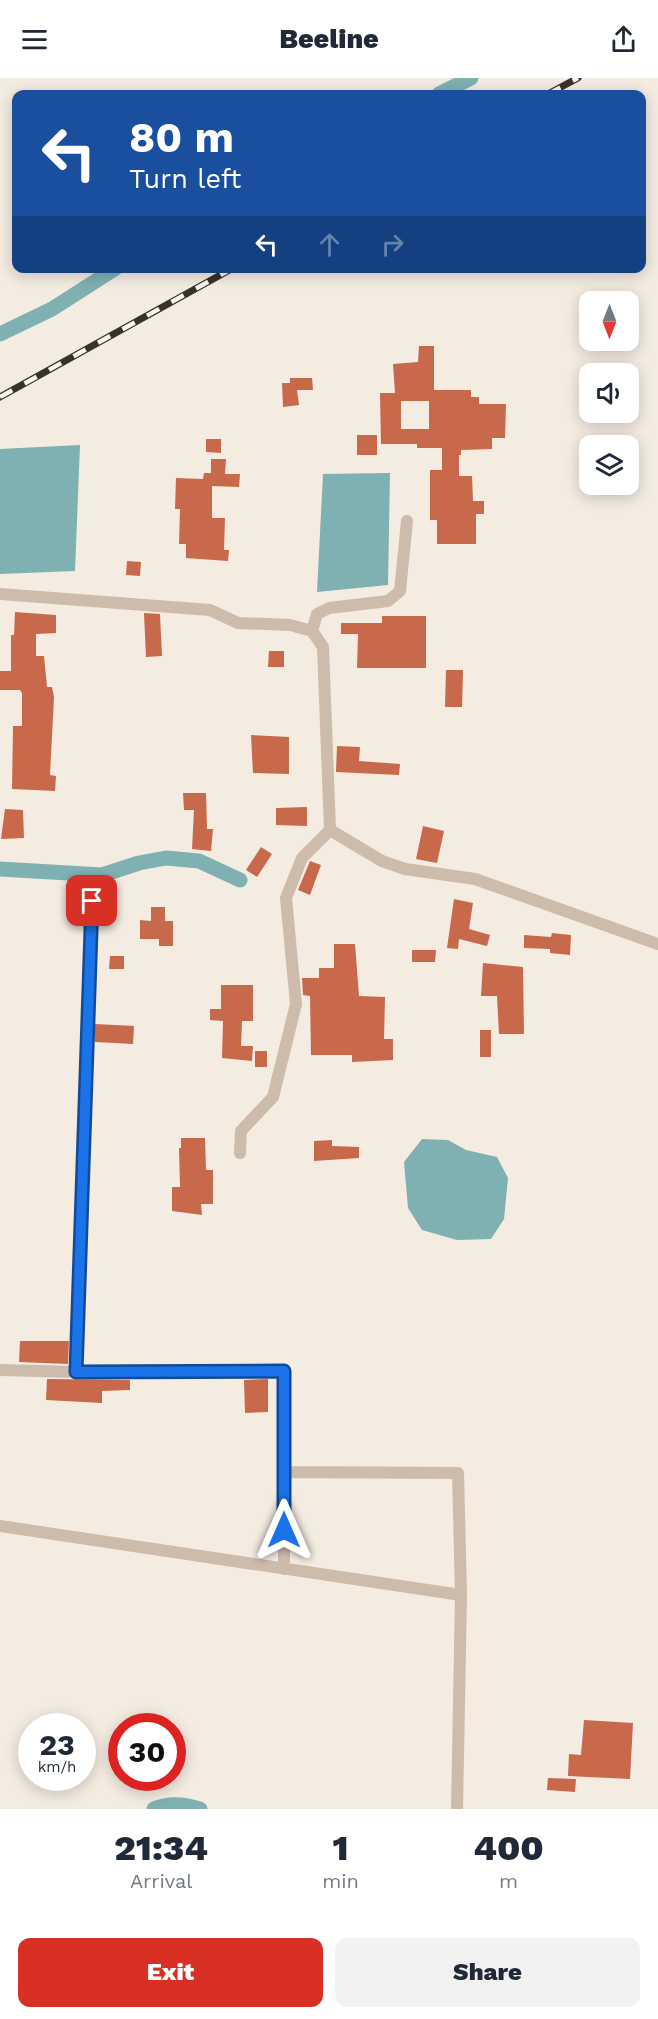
<!DOCTYPE html>
<style>
:root{--surface:#fff;--page:#f2f2f3;--text:#1f2937;--muted:#747a83;--accent:#d93025}
body{margin:0;font-family:"Work Sans",sans-serif;background:var(--page);color:var(--text);height:100vh;display:flex;flex-direction:column;font-size:22px;white-space:nowrap}
*{box-sizing:border-box;margin:0}
p{font-size:20px;color:var(--muted)}
.icon{flex:none;width:33px;height:33px;fill:none;stroke:currentColor;stroke-width:2;stroke-linecap:round;stroke-linejoin:round}
.map{position:relative;height:1731px;overflow:hidden}
.panel{display:flex;flex-direction:column;background:var(--surface);flex:1}
.panel>*{flex:none}
.banner{position:absolute;left:12px;top:12px;width:634px;height:183px;border-radius:12px;box-shadow:0 3px 15px #0003;background:#1a4fa0;color:#fff;overflow:hidden}
.needle{width:39px;rotate:180deg}
.fabs{position:absolute;left:579px;top:213px;display:grid;gap:12px}
.fabs a{display:grid;place-items:center;width:60px;height:60px;border-radius:12px;background:var(--surface);box-shadow:0 3px 15px #0003;font-size:30px}
.speed{position:absolute;left:18px;top:1635px;display:flex;gap:12px;font-size:30px;font-weight:700;text-align:center}
.speed>*{display:grid;place-content:center;width:78px;height:78px;border-radius:50%;background:var(--surface);box-shadow:0 3px 15px #0003;line-height:1}
.speed small{font-size:15px;font-weight:400}
.speed .limit{border:9px solid #d22;background:#fff;color:#111}
.pin{position:absolute;display:grid;place-items:center;width:51px;height:51px;color:#fff;margin:-26px;border-radius:12px;box-shadow:0 3px 9px #0006}
.me{position:absolute;width:66px;margin:-33px;rotate:0deg;stroke-linejoin:round;filter:drop-shadow(0 0 4px #0008)}
.turn{display:flex;align-items:center;gap:21px;height:126px;padding:0 18px;font-size:27px}
.turn .icon{width:78px;height:78px;stroke-width:2.5}
.turn b{display:block;font-size:42px;line-height:51px}
.lanes{display:flex;align-items:center;height:57px;padding:0 18px;background:#0003;justify-content:center;gap:30px;direction:ltr}
.lanes .off{opacity:.35}
.eta{display:flex;justify-content:space-evenly;align-items:center;height:102px;text-align:center}
.eta b{font-size:36px;font-weight:800;line-height:42px}
.action{display:flex;gap:12px;margin-top:auto;padding:12px 18px}
.action a{flex:1;height:69px;border-radius:12px;background:var(--accent);color:#fff;font-size:24px;font-weight:800;line-height:69px;text-align:center}
.action a+a{background:var(--page);color:var(--text)}
header{display:flex;justify-content:space-between;align-items:center;height:78px;padding:0 18px;background:var(--surface);font-size:27px;font-weight:800}
.map>svg:first-child{display:block}
.water{fill:#7fb0b2}
.lines{fill:none;stroke-linecap:round;stroke-linejoin:round}
.canal{stroke:#7fb0b2;stroke-width:15}
.building{fill:#c8694b;fill-rule:evenodd}
.street{stroke:#cdbbac;stroke-width:12}
.rail-casing{stroke:#3b302b;stroke-width:7}
.rail{stroke:#fbf5ee;stroke-width:4.5;stroke-dasharray:14;stroke-linecap:butt}
.route-casing{stroke:#114b97;stroke-width:15}
.route{stroke:#1a73e8;stroke-width:10}
</style>
<header><svg class="icon" aria-label="menu" viewBox="0 0 24 24"><path d="M4 6h16M4 12h16M4 18h16"/></svg>Beeline<svg class="icon" aria-label="share" viewBox="0 0 24 24"><path d="M12 15V3M7 8l5-5 5 5M5 13v7h14v-7"/></svg></header>
<div class="map">
<svg width="658" height="1731" viewBox="0 0 658 1731">
<rect width="100%" height="100%" fill="#f4ebe1"/>
<path class="water" d="M80,367L75,493L0,496V371Z
M390,395L388,507L317,514L323,396Z
M422,1061L448,1062L466,1072L497,1079L508,1100L504,1141L491,1161L457,1162L422,1152L408,1130L404,1084Z"/>
<g class="lines">
<path class="canal" d="M439,16L471,0
M0,256L52,231L116,190
M0,791L102,797L139,785L166,780L199,783L240,802
M154,1731C168,1725 185,1726 200,1731"/>
</g>
<path class="building" d="M419,268H434V312H471V319H479V326H506L505,360H492V371L461,372V377H459V398H472L473,423H484V436H476V466H437V442H430V392H442V370H417V366H381L380,315H395L393,286L418,284ZM401,323H429V351H401Z
M290,300H312L313,312H297L299,327L283,329L282,305H290Z
M357,357H377V377H357Z
M206,361H221V375L206,374Z
M211,381H226L225,396H240L239,409L212,408V440H225L224,472H229L228,483L186,480V466H179L180,431H175L176,400L203,401L204,395H211Z
M127,483L141,484L140,498L126,497Z
M15,534L56,537V555L36,556V578H44L47,609H52L54,619L50,697L56,698L55,713L12,711L13,648H22V615L20,612H0V593H11V557H14Z
M144,535L160,536L162,578L146,579Z
M382,538H426V590H357L358,556H341V545H382Z
M269,573H284V589H268Z
M446,592H463L462,629H445Z
M251,657L289,659V696L253,695Z
M337,668L360,669L359,683L400,686L399,697L336,694Z
M183,715H206L207,751H213L211,773L192,771L194,732H184Z
M307,729V748L276,747V730Z
M5,731L23,732L24,760L1,761Z
M423,748L444,753L437,785L416,781Z
M261,769L272,776L257,799L246,792Z
M310,783L321,787L310,817L298,812Z
M454,821L473,825L469,851L490,857L487,868L459,861L458,871L447,870Z
M151,829H165V843H173V868H159V861H140V842L151,843Z
M552,855L571,857L570,877L550,875V871L524,870V857L551,859Z
M334,866H355L359,918L385,919L384,961H393V982L352,984V977H311L310,918L303,917L302,900H319V890H334Z
M412,872H436L435,884H412Z
M110,878H124V891H109Z
M483,885L523,889L524,956H499L497,918H481Z
M221,907H253V943H242L241,968H253L252,983L222,980L223,943L210,942V931H221Z
M95,946L134,948L133,966L95,964Z
M480,952H491V979H480Z
M255,973H267V989H255Z
M181,1060H205L206,1092H213V1126H201L202,1137L172,1133V1109H180L179,1070H181Z
M332,1062V1068L359,1069V1080L314,1083V1063Z
M20,1263H69L68,1286L19,1284Z
M47,1301L130,1302V1312L102,1313V1325L46,1322Z
M268,1301V1334L245,1335L244,1302Z
M584,1642L633,1645L630,1701L568,1698L569,1676L581,1677Z
M548,1700L576,1701L575,1714L547,1712Z"/>
<g class="lines">
<path class="street" d="M0,516L210,532L238,545L290,547L312,553L323,569L330,752L382,783L405,791L475,801L658,866
M312,553L317,536L329,530L388,523L400,513L407,443
M240,1075L241,1053L273,1019L296,926L286,820L302,780L330,752
M0,1292L76,1294L91,823
M76,1294L284,1293V1491
M284,1394L458,1395L461,1517
M0,1448L461,1517L457,1731"/>
<defs>
<path id="rail" d="M548,16L578,0
M0,319L233,190"/>
</defs>
<use href="#rail" class="rail-casing"/>
<use href="#rail" class="rail"/>
</g>
<g class="lines">
<defs>
<path id="route" d="M92,823L76,1294L284,1293V1452"/>
</defs>
<use href="#route" class="route-casing"/>
<use href="#route" class="route"/>
</g>
</svg>
<div class="fabs">
<a><svg class="needle" viewBox="-14 -14 28 28"><path d="M0-13l5 13h-10z" fill="#e53935"/><path d="M0 13l5-13h-10z" fill="#747a83"/></svg></a>
<a><svg class="icon" aria-label="sound" viewBox="0 0 24 24"><path d="M4 9h4l5-4v14l-5-4H4zM17 9q2 3 0 6"/></svg></a>
<a><svg class="icon" aria-label="layers" viewBox="0 0 24 24"><path d="M12 4l9 5-9 5-9-5zM3 14l9 5 9-5"/></svg></a>
</div>
<div class="speed"><div>23<small>km/h</small></div><div class="limit">30</div></div>
<div class="pin" style="left:92px;top:823px;background:#d93025"><svg class="icon" aria-label="arrive" viewBox="0 0 24 24"><path d="M6 21V4h12l-3 4 3 4H6"/></svg></div>
<svg class="me" style="left:284px;top:1452px" viewBox="-20 -20 40 40"><path d="M0-17L14 15 0 8-14 15z" fill="#1a73e8" stroke="#fff" stroke-width="4"/></svg>
<div class="banner">
<div class="turn"><svg class="icon" aria-label="left" viewBox="0 0 24 24"><path d="M17 20v-9H6M10 6l-5 5 5 5"/></svg><div><b>80 m</b>Turn left</div></div>
<div class="lanes"><svg class="icon" aria-label="left" viewBox="0 0 24 24"><path d="M17 20v-9H6M10 6l-5 5 5 5"/></svg><svg class="icon off" aria-label="ahead" viewBox="0 0 24 24"><path d="M12 20V5M6 11l6-6 6 6"/></svg><svg class="icon off" aria-label="right" viewBox="0 0 24 24"><path d="M7 20v-9h11M14 6l5 5-5 5"/></svg></div>
</div>
</div>
<section class="panel">
<div class="eta">
<div><b>21:34</b><p>Arrival</p></div>
<div><b>1</b><p>min</p></div>
<div><b>400</b><p>m</p></div>
</div>
<div class="action"><a>Exit</a><a>Share</a></div>
</section>
